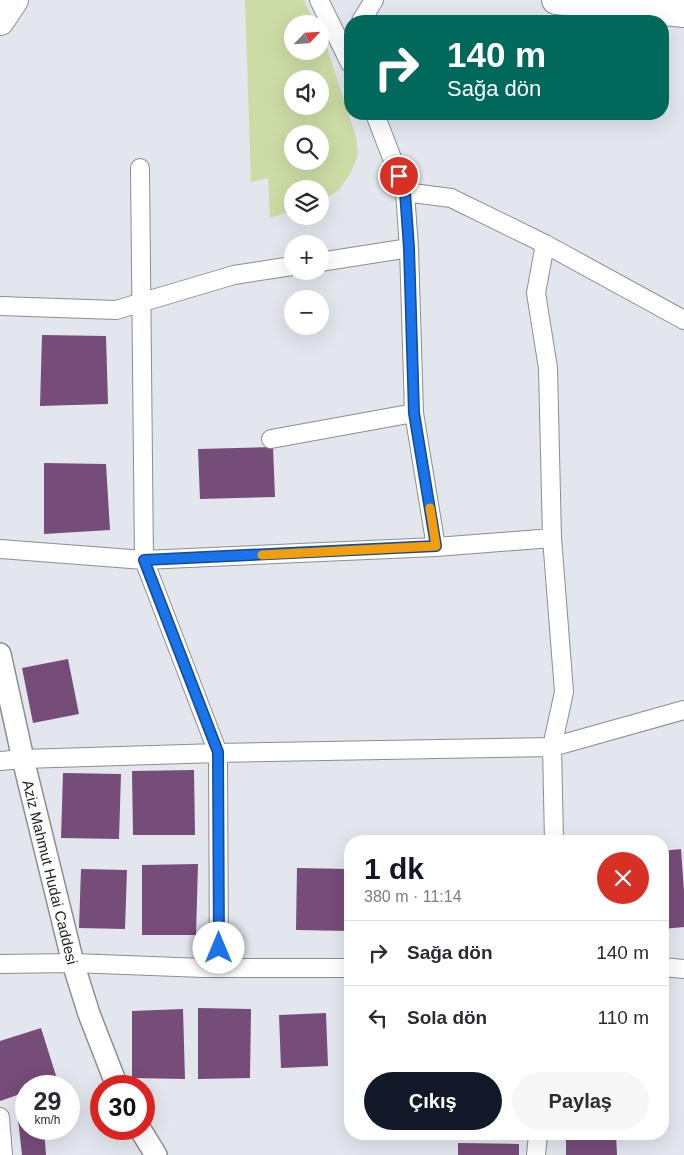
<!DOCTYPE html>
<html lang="tr">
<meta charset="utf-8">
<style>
:root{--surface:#fff;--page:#f7f7f7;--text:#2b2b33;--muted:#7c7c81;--line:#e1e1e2;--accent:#111827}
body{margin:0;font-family:Arial,sans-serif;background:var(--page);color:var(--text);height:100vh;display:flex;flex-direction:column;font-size:19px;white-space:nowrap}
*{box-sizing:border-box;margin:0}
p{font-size:16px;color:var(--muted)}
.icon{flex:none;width:28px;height:28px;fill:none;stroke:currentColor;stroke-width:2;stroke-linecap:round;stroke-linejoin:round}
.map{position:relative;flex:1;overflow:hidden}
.details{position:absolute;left:344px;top:835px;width:325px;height:305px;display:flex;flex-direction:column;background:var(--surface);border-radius:20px;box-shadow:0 5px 20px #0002}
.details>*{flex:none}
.hud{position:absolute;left:344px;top:15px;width:325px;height:105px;border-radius:20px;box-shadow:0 5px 20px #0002;background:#00695c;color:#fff;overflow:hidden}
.needle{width:32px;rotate:65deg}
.buttons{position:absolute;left:284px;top:15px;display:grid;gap:10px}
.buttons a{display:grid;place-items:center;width:45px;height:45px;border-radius:50%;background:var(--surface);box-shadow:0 5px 20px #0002;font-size:25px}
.speed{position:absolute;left:15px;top:1075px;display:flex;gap:10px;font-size:25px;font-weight:700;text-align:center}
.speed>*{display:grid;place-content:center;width:65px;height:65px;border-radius:50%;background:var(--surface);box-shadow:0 5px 20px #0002;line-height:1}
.speed small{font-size:12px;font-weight:400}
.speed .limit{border:8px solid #d22;background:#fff;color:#111}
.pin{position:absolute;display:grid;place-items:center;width:42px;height:42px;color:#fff;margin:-21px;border:2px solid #fff;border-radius:50%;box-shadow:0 1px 5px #0007}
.me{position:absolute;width:55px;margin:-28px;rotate:0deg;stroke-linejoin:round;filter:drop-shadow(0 0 4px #0008)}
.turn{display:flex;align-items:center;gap:18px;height:105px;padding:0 20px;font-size:22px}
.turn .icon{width:65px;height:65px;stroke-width:2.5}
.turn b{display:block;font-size:35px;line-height:42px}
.round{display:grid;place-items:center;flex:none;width:52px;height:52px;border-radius:26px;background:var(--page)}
.overview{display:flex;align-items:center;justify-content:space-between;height:85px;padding:0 20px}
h1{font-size:30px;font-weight:800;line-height:38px;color:var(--accent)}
.cta{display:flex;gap:10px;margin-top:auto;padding:10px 20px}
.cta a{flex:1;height:58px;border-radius:30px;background:var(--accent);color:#fff;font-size:20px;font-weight:800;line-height:58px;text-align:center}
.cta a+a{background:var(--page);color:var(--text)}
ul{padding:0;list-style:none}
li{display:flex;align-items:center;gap:15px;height:65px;padding:0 20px;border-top:1px solid var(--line)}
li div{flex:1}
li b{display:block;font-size:19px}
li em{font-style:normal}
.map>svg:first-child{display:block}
.green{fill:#cddca6;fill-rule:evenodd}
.building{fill:#764c78}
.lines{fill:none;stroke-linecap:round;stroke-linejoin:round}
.minor-casing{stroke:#8c8d94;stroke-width:20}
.tertiary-casing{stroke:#8c8d94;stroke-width:24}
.primary-casing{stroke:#8c8d94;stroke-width:30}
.minor{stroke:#fff;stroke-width:18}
.tertiary{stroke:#fff;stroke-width:21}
.primary{stroke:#fff;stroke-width:28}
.route-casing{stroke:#114b97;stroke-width:12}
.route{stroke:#1a73e8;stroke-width:9}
.slow{stroke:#f59e0b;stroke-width:9}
.labels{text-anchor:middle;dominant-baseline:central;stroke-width:5;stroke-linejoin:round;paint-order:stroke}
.street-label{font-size:15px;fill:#1f2023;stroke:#e4e6ee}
</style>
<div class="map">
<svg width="684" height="1155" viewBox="0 0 684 1155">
<rect width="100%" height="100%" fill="#e4e6ee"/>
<path class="green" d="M245,0H304L315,24H292V51H320V34L327,48L356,137L358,155L350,174L339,190L320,202V189H292V211L270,218L268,178L251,182ZM292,79H320V106H292ZM292,134H320V161H292Z"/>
<path class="building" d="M42,335L106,336L108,404L40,406Z
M273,447L275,497L200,499L198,449Z
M44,463L106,464L110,530L44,534Z
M68,659L79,714L33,723L22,668Z
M194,770L195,835H133L132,771Z
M63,773L121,774L119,839L61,838Z
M681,849L684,891V927L662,929V851Z
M198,864L196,935H142V865Z
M297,868L350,869V931L296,930Z
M81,869L127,870L125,929L79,928Z
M198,1008L251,1009L250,1078L198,1079Z
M183,1009L185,1079L132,1078V1011Z
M345,1012H350V1071H348Z
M326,1013L328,1066L281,1068L279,1015Z
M41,1028L58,1082L46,1086H26V1092L0,1101V1041Z
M26,1109V1129H44L46,1155H22L17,1110Z
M566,1134H616L617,1155H566Z
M458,1143L519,1144V1155H458Z"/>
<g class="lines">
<defs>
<path id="minor" d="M319,0L350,63
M361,21L374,0
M375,114L405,192L451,198L545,244L684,320
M140,168L144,560L218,753L219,968
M405,192L409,248L414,413L436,547
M545,244L536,293L548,368L552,538L564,692L552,747L554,841
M320,262L409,248
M0,306L116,310L234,275L292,266
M271,439L414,413
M0,549L144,560L436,547L552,538
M0,761L23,759L218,753L552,747L684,710
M0,964L73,963L203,968H350
M662,967L684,969
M0,1117L3,1155
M536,1155L538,1134"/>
<g id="tertiary">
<path id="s1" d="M0,654L23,759L73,963L89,1014L117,1086"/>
<path d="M140,1129L156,1155"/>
</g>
<path id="primary" d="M556,0L684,13
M0,21L14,0"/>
</defs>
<use href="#minor" class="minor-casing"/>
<use href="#tertiary" class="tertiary-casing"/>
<use href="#primary" class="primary-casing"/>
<use href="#minor" class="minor"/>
<use href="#tertiary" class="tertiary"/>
<use href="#primary" class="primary"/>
</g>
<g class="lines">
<defs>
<path id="route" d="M219,948L218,752L144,560L436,546L414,413L409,248L405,192L399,176"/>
</defs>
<use href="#route" class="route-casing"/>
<use href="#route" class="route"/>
<path class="slow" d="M262,555L436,546L430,508"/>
</g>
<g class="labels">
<g class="street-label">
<text stroke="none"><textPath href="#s1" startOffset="224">Aziz Mahmut Hudai Caddesi</textPath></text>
</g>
</g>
</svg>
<div class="buttons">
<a><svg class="needle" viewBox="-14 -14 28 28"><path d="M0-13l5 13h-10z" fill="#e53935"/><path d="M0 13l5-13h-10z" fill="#7c7c81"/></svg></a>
<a><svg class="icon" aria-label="sound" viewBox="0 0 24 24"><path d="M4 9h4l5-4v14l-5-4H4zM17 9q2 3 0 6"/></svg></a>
<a><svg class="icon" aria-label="search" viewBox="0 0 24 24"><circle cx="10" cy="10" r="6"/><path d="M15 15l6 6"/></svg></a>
<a><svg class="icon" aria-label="layers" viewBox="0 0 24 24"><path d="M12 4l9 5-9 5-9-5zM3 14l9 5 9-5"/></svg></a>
<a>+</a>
<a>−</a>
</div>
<div class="speed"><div>29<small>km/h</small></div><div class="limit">30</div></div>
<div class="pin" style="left:399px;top:176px;background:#d93025"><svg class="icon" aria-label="arrive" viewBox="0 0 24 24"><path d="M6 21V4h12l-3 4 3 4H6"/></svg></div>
<svg class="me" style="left:219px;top:948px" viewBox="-20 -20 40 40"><circle r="19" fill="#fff"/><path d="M0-13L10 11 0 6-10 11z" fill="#1a73e8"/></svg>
<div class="hud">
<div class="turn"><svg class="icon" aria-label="right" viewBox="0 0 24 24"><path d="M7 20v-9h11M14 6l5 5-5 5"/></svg><div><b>140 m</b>Sağa dön</div></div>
</div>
<section class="details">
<div class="overview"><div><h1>1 dk</h1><p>380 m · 11:14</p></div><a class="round" style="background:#d93025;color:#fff"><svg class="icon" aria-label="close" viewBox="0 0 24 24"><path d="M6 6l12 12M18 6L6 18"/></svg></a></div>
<ul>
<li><svg class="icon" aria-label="right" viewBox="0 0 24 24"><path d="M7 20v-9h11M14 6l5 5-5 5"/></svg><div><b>Sağa dön</b></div><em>140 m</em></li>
<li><svg class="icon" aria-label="left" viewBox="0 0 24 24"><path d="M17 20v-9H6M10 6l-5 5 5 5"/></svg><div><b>Sola dön</b></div><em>110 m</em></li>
</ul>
<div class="cta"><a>Çıkış</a><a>Paylaş</a></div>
</section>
</div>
